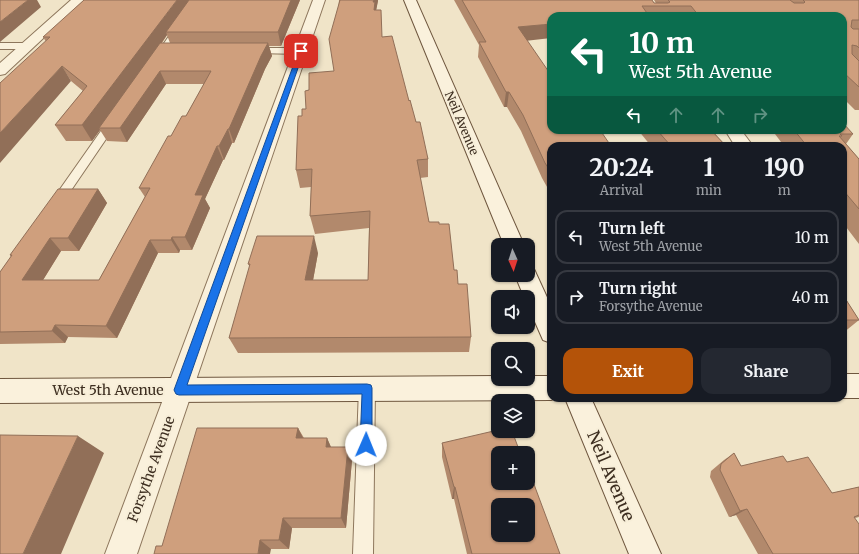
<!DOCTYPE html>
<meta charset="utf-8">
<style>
:root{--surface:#171b24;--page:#242831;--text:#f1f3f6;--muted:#9ea1a6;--line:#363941;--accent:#b45309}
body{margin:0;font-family:Merriweather,serif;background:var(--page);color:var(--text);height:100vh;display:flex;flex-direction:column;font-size:15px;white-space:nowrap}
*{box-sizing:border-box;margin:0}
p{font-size:13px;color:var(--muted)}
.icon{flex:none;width:22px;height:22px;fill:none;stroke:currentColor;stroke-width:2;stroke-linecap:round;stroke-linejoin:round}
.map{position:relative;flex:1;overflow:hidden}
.drawer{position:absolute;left:547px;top:142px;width:300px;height:260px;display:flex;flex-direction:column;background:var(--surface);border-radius:12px;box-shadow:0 1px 3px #0004}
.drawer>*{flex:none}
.top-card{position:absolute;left:547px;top:12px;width:300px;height:122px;border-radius:12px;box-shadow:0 1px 3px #0004;background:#0b6e4f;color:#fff;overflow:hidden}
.needle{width:26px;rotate:177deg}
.tools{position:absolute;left:491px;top:238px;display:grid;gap:8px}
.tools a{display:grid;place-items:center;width:44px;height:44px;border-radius:8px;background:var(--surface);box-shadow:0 1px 3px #0004;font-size:20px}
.pin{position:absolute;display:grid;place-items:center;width:34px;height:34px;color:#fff;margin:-17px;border-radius:8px;box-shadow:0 2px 6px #0006}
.me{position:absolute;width:44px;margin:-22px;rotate:1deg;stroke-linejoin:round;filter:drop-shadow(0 0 3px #0008)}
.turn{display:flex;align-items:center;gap:14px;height:84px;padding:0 16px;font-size:18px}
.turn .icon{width:52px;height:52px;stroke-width:2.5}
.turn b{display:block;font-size:28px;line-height:34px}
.lanes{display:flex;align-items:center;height:38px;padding:0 16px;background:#0003;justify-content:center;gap:20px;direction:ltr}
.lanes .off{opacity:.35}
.eta{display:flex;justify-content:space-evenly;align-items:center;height:68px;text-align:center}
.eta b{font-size:24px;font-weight:700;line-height:28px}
.action{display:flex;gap:8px;margin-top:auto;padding:8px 16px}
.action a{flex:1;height:46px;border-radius:12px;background:var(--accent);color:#fff;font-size:16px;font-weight:700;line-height:46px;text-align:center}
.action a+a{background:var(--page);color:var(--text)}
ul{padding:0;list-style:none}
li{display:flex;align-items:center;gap:12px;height:54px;margin:0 8px 6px;padding:0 8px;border:2px solid var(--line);border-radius:12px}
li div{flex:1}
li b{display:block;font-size:15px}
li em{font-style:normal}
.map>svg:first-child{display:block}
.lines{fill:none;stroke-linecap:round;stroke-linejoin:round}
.lane-casing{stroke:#8d765c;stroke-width:2}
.street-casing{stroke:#8d765c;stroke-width:2}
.secondary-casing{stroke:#6f573f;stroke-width:2}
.lane{fill:#faf1dc;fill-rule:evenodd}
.street{fill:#faf1dc;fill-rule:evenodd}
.secondary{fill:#faf1dc;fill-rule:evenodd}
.wall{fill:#b2896c;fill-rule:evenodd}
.shaded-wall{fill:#916f58}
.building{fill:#cf9f7d;stroke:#916f58;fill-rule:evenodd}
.route{fill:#1a73e8;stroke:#114b97}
.labels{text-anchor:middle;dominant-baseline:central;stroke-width:4;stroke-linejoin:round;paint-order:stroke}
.far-street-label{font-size:12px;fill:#3d2e20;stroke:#f7eed8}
.street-label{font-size:14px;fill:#3d2e20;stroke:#f7eed8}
.near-street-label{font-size:17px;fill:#3d2e20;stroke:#f7eed8}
</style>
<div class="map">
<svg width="859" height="554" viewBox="0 0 859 554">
<rect width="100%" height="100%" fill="#f0e4c8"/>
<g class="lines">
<defs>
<path id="lane" d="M194,0H202L160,61H154L153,59Z
M0,43H27L31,46L27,49H0Z
M251,48H301L305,51L301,54L248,53L247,51Z
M114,117L119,120L59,208L55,209L51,208L49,205L51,202L110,118Z
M367,380L373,383L375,388L373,554H353L359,388L361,383Z"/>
<path id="street" d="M71,0H84L5,74L0,75V63Z
M313,0H325L137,554H105Z
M725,130H741L753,146H735Z"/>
<path id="secondary" d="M404,0H416L524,245H504Z
M528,267L534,269L551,306V343L543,340L528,306V297H524L515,275H528Z
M843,374H859V398H843Z
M498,376V379H528V376H551V398H556L551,400L0,403V379Z
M565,398H591L661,554H629Z"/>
</defs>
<use href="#lane" class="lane-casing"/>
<use href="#street" class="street-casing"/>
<use href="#secondary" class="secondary-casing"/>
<use href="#lane" class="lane"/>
<use href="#street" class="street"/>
<use href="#secondary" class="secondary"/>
</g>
<path class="wall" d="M300,0L281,46H269L272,56L265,69L234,143H232L224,160H223L205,199L210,208L192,250H180L179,253H158L117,338L68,337L65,343L0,344V272L11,257L10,255L98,189L107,203L79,251H61L43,280H99L145,197L139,188L171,136L186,116L204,84H166L127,142L107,141L100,130L92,141H66L55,125L83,91L71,81L43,37ZM167,35L170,43H162Z
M339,0H378L376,10L382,37L409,101L428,159V177L420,178L429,222L439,224L454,270L471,337L469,352L238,353L229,338L250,267L248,264L318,253L313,280H368L369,228L315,234L310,216L311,187L300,188L296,170L302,116L306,109L309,90L334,71Z
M454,0H652L654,3H656L654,0H859V110H855L843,98V16H551L527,41L551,146V194L542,178L521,131L507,107H504L478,57L479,45Z
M638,130H711L726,146H651Z
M772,130H843L853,134L846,144L859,159V244L843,223V146H784Z
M843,295L859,320L843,333Z
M298,428L304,438H327L331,447L352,460L346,528H292L289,549H271L162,546Z
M504,434L518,447L516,452L498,453L560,554H467L454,499H452L442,457V443Z
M734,453L741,466L787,462L832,493L859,487V517L855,518L859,554H758L736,515L729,517L710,477L711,471L724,460Z"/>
<path class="shaded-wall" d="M28,0H37L41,7L0,42V22Z
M177,0H192L166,32L167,35L101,128H99L100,130L92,141L82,125Z
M291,0H300L281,46L278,32Z
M374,0H378V1L376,11L375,26L373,2Z
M551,24V38L516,42L518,27Z
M268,43L272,56L265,69L234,143L229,129L261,56Z
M62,66L71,81L0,163V133Z
M160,71L166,84L127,142L120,128Z
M506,92H509L507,107H504Z
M228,129L232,143L224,160L219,146Z
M217,146L223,160L205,199L210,208L192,250L185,237L195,195Z
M98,189L107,203L79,251L68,238Z
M314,236L318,253L310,297L305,280Z
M172,237L180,250L179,253L171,240Z
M50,238L61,251L35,293L22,280Z
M150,240L158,253L117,338L106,326Z
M55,325L68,337L65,343L52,331Z
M298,428L305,442L296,438Z
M78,436L104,453L61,554H23Z
M327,438L333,452L326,447Z
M348,447L352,460L346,528L341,518Z
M454,487H455L454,499H452Z
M747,509L736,515L729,517L740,511Z
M283,518L292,528L289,549L279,540Z
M260,540L271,549L270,554H258Z"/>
<path class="building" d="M0,0H28L0,22Z
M84,0H177L82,125H55L87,86L62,66L0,133V83L50,37H43Z
M189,0H291L278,32H166Z
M340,0H374L373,2H375L374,10H381L382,37L392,36L409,101L410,100L416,122H420L428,159L417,160L429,222H439V224H449L454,270H457L458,284H467L471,337L229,338L250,264H248L257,236H314L305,280H368L370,211L310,216L312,169L296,170L298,116H302V109H306L305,91L309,90V73L334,71L329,39Z
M462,0H652L654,3H668L670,2L668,0H790L794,3H804L805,2L803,0H859V20H852L851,27L853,29H859V48L857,46L852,45V54L859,61V87L843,72V16H699L691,6H642L649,16H551V24L518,27L551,75V130H600L611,146H551V172L545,163L523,115L509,92H506L479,42H486Z
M160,43H268L261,56L229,129H228L219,146H217L195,195H203L185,237H172L171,240H150L106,326L55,325L52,331L0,332V272L12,255H10L58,189H98L68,238H50L22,280H99L150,188H139L168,136H171L182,116H186L211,71H160L120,128H99Z
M843,123L853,134H840L842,136H839L859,159V209L843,190V146H807L794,130H843Z
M657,130H711L726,146H671Z
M843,295L859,320H843Z
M197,428H298L296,438H327L326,447H348L341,518H283L279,540H260L258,554H154L156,546H162Z
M498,430V431H503L504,434L512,431L518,447L516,452V453H498V483H528V480L532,479L560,554H472L455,487H454L442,443ZM498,505H528V535H498Z
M0,435L78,436L23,554H0Z
M734,453L741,466L783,456L787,462L808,457L832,493L859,487V515L854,517L859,524V554H773L747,509L740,511L720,470L721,464Z"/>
<path class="route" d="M299,50L304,51L187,385L367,384L371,385L372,388V445L370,449L366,451L362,449L360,445L362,394L179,395L176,394L174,390Z"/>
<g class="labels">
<g class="far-street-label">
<text transform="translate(462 123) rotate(67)">Neil Avenue</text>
</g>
<g class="street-label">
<text x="108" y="390">West 5th Avenue</text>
<text transform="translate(151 469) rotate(-70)">Forsythe Avenue</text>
</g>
<g class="near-street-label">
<text transform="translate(611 476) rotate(67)">Neil Avenue</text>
</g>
</g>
</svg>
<div class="tools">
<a><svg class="needle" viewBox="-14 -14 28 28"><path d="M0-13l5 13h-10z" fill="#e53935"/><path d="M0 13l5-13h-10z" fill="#9ea1a6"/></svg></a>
<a><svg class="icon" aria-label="sound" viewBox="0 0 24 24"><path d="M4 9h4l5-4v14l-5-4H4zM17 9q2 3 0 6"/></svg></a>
<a><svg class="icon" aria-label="search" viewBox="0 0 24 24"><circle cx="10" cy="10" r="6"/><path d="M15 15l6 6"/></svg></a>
<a><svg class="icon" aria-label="layers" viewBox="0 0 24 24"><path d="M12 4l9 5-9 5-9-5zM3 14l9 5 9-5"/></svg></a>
<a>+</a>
<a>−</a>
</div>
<div class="pin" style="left:301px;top:51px;background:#d93025"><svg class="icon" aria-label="arrive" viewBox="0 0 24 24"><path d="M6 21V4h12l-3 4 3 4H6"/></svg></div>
<svg class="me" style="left:366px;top:445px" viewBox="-20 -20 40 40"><circle r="19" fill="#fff"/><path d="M0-13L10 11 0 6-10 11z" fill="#1a73e8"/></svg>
<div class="top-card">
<div class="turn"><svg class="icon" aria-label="left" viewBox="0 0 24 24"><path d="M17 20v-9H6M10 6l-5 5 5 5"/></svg><div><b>10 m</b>West 5th Avenue</div></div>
<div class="lanes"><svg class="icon" aria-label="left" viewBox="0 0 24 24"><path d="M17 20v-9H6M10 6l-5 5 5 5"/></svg><svg class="icon off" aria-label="ahead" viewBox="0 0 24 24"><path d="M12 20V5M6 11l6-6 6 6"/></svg><svg class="icon off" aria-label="ahead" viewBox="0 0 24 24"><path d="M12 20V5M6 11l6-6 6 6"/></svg><svg class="icon off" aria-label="right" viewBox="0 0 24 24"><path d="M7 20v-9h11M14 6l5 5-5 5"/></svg></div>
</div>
<section class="drawer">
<div class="eta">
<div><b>20:24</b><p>Arrival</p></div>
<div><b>1</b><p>min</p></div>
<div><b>190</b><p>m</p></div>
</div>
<ul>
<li><svg class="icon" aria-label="left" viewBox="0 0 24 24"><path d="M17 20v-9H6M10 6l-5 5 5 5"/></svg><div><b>Turn left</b><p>West 5th Avenue</p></div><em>10 m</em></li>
<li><svg class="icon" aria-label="right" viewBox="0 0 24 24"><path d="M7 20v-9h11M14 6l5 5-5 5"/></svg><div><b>Turn right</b><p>Forsythe Avenue</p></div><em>40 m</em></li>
</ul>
<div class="action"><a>Exit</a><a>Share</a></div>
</section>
</div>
